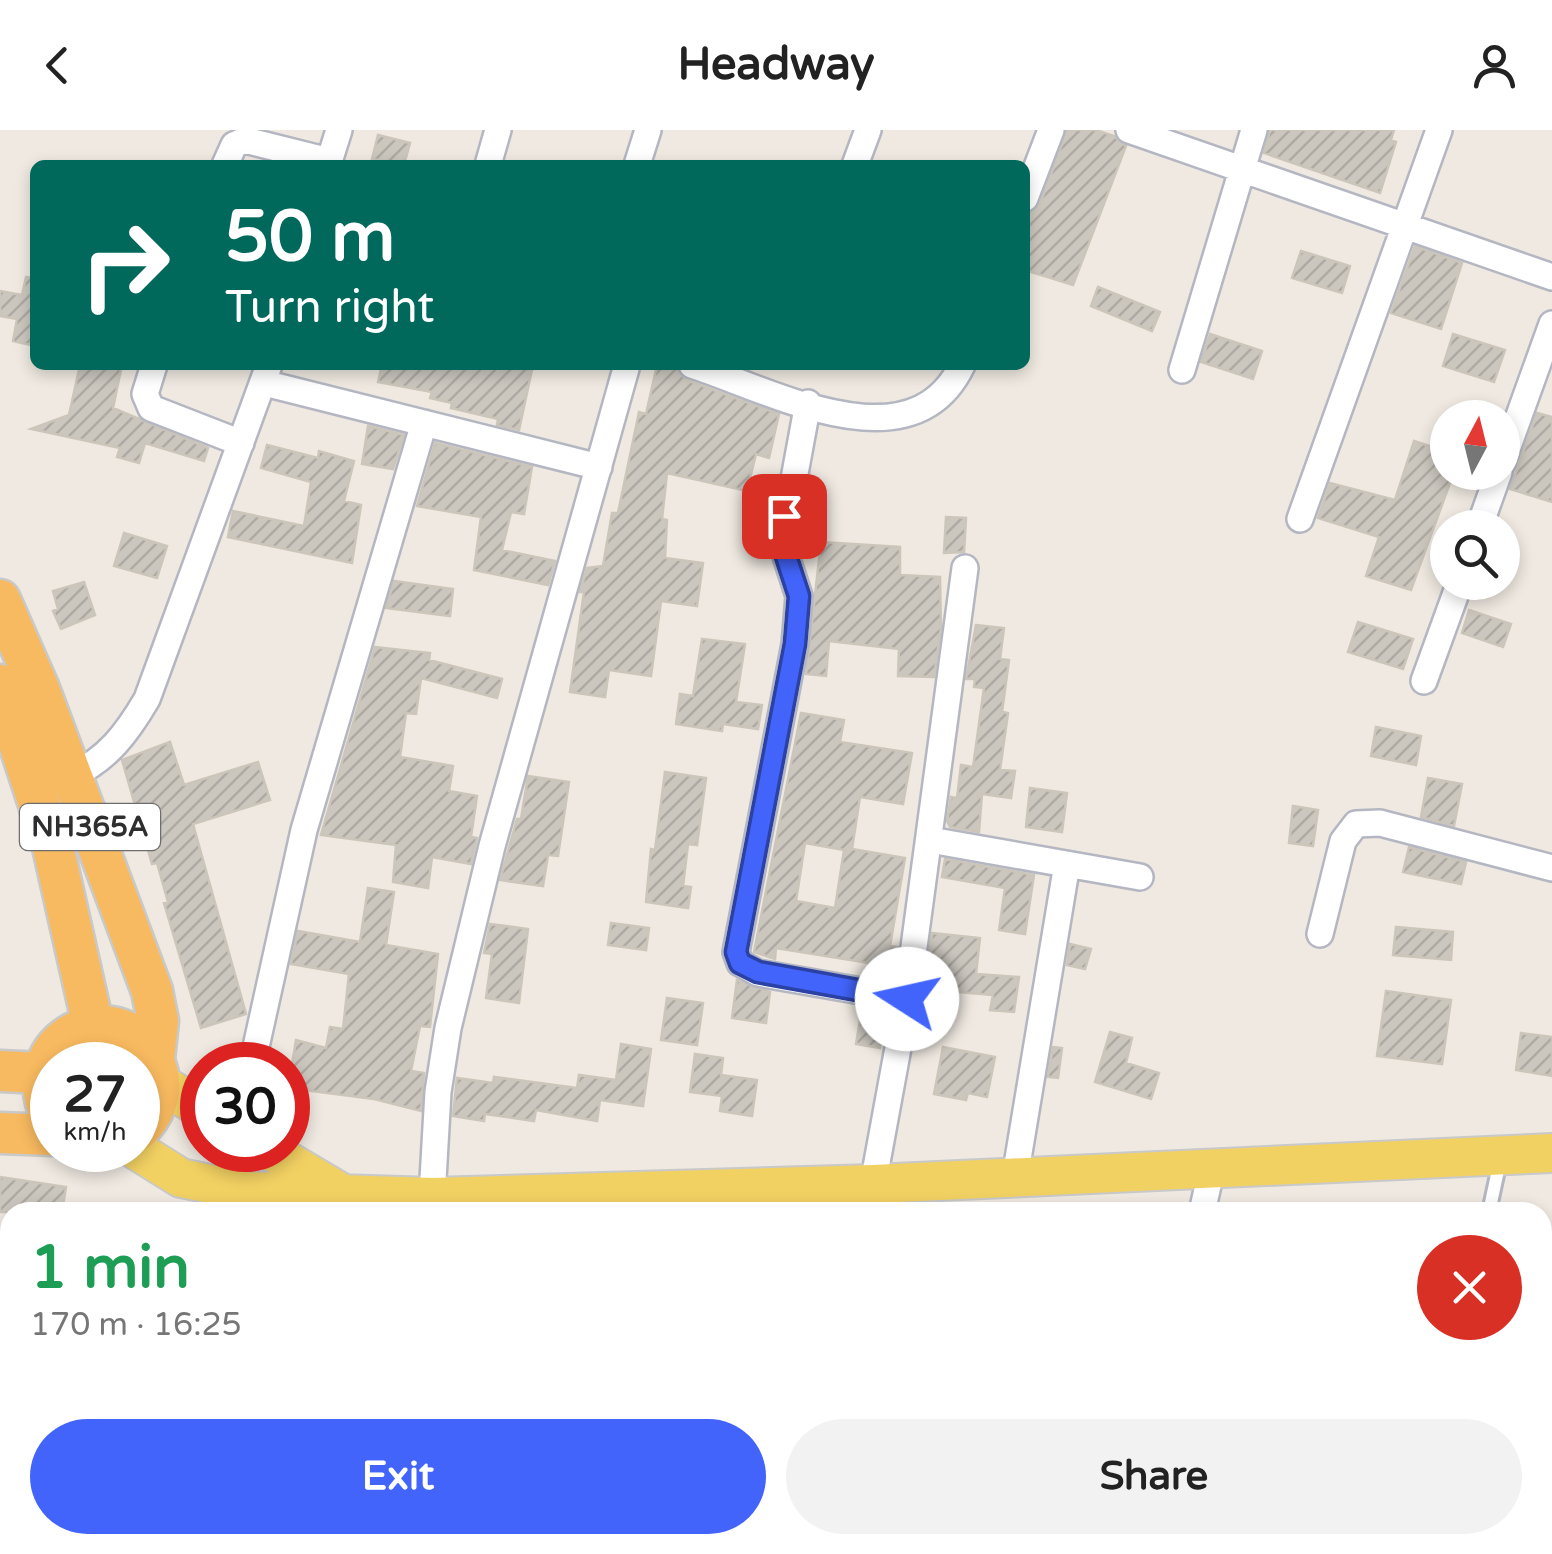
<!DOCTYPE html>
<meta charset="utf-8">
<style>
:root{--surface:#fff;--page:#f2f2f2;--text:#222;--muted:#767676;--accent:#4264fb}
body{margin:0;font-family:"Varela Round",sans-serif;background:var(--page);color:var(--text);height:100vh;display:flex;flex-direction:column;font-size:38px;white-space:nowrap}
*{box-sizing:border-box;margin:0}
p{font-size:32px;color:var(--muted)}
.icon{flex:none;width:55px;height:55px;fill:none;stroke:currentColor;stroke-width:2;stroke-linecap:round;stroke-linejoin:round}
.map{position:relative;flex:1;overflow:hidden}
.panel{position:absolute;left:0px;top:1072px;width:1552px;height:352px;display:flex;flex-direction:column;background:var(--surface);border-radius:30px 30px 0 0;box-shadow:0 5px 15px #0003}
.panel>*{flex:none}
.top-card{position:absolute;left:30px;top:30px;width:1000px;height:210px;border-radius:15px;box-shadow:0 5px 15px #0003;background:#00695c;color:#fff;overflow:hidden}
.needle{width:65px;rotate:7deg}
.controls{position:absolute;left:1430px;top:270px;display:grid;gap:20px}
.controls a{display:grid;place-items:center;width:90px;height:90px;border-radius:50%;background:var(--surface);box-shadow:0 5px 15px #0003;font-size:50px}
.speed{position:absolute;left:30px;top:912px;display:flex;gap:20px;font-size:50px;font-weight:700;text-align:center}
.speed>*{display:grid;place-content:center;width:130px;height:130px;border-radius:50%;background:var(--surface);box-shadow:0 5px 15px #0003;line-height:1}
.speed small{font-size:25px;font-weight:400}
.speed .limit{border:15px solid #d22;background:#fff;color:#111}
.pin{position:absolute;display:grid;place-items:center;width:85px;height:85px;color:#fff;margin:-42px;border-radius:20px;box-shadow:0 5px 15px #0006}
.me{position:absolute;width:110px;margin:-55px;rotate:280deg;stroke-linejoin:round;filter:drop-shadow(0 0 8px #0008)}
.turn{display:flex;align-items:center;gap:35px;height:210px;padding:0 30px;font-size:45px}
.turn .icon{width:130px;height:130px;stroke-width:2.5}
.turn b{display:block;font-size:70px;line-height:85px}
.round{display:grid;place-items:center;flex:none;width:105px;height:105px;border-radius:52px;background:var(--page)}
.overview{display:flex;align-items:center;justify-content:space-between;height:170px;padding:0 30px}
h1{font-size:60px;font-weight:700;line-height:75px;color:#1e9e55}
.cta{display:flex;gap:20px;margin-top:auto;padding:20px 30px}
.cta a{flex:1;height:115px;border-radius:60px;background:var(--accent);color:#fff;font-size:40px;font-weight:700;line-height:115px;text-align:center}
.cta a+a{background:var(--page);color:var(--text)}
header{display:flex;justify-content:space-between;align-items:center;height:130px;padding:0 30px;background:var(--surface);font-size:45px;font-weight:700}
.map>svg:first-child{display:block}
.building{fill:url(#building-hatch);stroke:#cbc5ba;stroke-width:2.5;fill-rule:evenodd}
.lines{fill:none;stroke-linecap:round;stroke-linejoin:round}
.service-casing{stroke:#b4b7c1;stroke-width:18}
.minor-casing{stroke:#b4b7c1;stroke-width:30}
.primary-casing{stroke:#c9c9c9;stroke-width:42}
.trunk-casing{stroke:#c9c9c9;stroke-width:45}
.service{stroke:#fff;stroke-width:12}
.minor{stroke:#fff;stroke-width:25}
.primary{stroke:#f2d163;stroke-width:38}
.trunk{stroke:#f8ba60;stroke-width:40}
.route-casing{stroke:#2b41a3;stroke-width:25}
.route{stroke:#4264fb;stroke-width:18}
.labels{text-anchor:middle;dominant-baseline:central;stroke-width:10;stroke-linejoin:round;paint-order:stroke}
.shield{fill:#fff;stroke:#6d6d6d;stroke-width:2.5}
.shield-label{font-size:28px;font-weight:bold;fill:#2e2e2e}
</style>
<header><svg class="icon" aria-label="back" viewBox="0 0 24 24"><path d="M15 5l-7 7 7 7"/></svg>Headway<svg class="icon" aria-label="person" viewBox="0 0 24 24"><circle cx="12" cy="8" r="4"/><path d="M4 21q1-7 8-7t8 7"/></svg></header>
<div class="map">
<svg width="1552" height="1424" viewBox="0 0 1552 1424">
<defs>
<pattern id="building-hatch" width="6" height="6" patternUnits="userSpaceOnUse" patternTransform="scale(2.5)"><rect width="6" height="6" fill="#cbc7bf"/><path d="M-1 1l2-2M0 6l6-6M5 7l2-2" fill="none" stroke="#afaba4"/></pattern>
</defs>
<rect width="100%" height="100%" fill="#efe9e1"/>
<path class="building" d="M1067,0H1096L1114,6L1126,16L1073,155L1025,140V97L1029,83L1040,74Z
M1270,0H1394L1391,10L1396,12L1380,63L1264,23Z
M378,5L410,13L404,35L372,29Z
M1415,116L1462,133L1441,199L1391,183Z
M1301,121L1350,136L1342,163L1292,148Z
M26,147L35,148V216L13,211L17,189L0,186V161L22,165Z
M1098,157L1160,182L1152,201L1091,176Z
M1210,204L1262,221L1253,249L1201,232Z
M1453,204L1505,220L1494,252L1443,236Z
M80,235H122L113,278L208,318L204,331L145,313L139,333L117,327L120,318L31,299L69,285Z
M382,235H533L519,300L497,295L498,289L451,278L452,273L430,268L432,262L378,252Z
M657,235L676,237L686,250L779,284L769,328L756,324L747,361L667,343L662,389L667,390L665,428L703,433L697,476L661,471L651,546L609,540L605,567L570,562L584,462H580L587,438L603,436L612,383H618L639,282L646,284Z
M1537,283L1552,287V372L1510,359Z
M368,296L404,305L393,339L362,334Z
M1414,311L1448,322L1450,353L1411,460L1366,446L1379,407L1318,388L1330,353L1395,370Z
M435,313L532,337L524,384L511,382L502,420L555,431L548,455L474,440L481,387L417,376Z
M267,315L318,328L319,321L354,331L344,371L361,375L352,433L228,407L233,381L304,396L311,352L261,338Z
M946,387L966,388L964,422L944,423Z
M124,403L167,416L157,448L114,436Z
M821,412L900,417V445L940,447L941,498L934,547L898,546L899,519L829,511L826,546L806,544Z
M394,451L453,459L450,486L386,478Z
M84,452L95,485L61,499L53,481L58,479L53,461Z
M1469,480L1511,494L1503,517L1462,503Z
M1358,492L1413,509L1403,539L1348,522Z
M976,495L1004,498L1000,529L1009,530L1002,582L1008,583L1000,640L1015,641L1011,668L982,664L979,702L950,697L947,691L951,667L957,668L961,635L973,637L984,558L974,557L975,549H966Z
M702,509L745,514L736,572L762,575L758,599L723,594L722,601L676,594L680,564L693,566Z
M375,517L430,523L429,530L502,549L497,568L421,548L416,584L406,583L400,627L453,636L449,661L477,666L471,707L477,708L471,734L432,727L428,758L393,752L396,715L321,705Z
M801,583L844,590L840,612L912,623L903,674L860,667L852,719L905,728L890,816L898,817L893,850L867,845L869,833L782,819L776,818L775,829L754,822ZM805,713L844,720L835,778L796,771Z
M1376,597L1421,606L1416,635L1371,626Z
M170,612L184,655L258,632L270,670L193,694L246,884L201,898L164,773L168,772L157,733L152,734L122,630Z
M665,642L706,648L697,715L688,714L683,756L691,757L688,778L646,772L651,719L655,720Z
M528,646L569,652L558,726L548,725L543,756L500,750L517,689H521Z
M1428,648L1462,654L1454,696L1421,687Z
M1030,658L1067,663L1062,702L1026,697Z
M1293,676L1318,680L1313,716L1289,713Z
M1409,717L1466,732L1461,754L1403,742Z
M945,729L1034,745L1025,804L999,800L1005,758L942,747Z
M368,758L394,762L386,815L438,824L430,897L420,896L411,941L424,943L421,981L374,969L288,958L296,910L326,918L330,897L343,899L349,844L291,834L298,801L360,812Z
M611,793L649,798L646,820L608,815Z
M490,794L528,799L519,873L486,868L492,824L484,823Z
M1396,797L1453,802L1451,830L1393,825Z
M932,803L980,808L976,844L1019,847L1014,882L990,880L993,865L925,859Z
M1070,814L1091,819L1085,839L1067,835Z
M737,850L770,862L766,893L732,888Z
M1386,861L1451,870L1442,934L1377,926Z
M667,868L703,873L697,915L661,910Z
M862,878L886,882L880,918L856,914Z
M1110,902L1132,908L1126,933L1159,943L1151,969L1095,952Z
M1521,903L1552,907V946L1516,940Z
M621,914L651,919L643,976L600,970L597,991L536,980L534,991L485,984L484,991L453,986L457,948L493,953L494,947L577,958L579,945L616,950Z
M943,917L995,927L987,967L968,963L966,970L934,964Z
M1053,917L1062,918L1058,948L1048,947Z
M695,924L723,928L721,945L757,950L752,986L720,981L722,966L690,962Z
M0,1047L66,1057L62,1082H0Z"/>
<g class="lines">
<defs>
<path id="service" d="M1489,1082L1500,1031"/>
<path id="minor" d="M1129,0L1552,147
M225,35L234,15L245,10L329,31
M328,35L339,0
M488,35L498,0
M637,35L648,0
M855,35L868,0
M1025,68L1051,0
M154,235L145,264L151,278L241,313
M692,235C772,261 912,339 962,235
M1182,240L1254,0
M264,253L599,337
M808,273L782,414L799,466L795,514L736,822L740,833L758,843L907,869
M1502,333L1552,194
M1300,389L1439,0
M1479,398L1499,342
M1424,551L1460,452
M71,646C108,629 127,603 147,569L269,235
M930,710L1140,747
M1320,804L1343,711L1356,694L1380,693L1552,738
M252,935L304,700L424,293
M1015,1047L1067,734
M873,1054L907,869L965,438
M432,1067L438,962L448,898L492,716L627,235
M1202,1082L1212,1038
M0,1316L10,1319
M332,1415L363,1424
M581,1424L585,1415
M1130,1424L1132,1415"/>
<path id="primary" d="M160,953L202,979
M136,1020L181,1048L244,1061L432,1067L873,1054L1552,1023
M269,1020L340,1062"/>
<path id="trunk" d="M0,470L39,559L152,861L158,891L154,929
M0,555L53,717L93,895
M0,941L42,943
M52,989C10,897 137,858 158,944C163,965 153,986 138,1000
M0,1003L52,1005"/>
</defs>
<use href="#service" class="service-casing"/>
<use href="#minor" class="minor-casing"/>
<use href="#primary" class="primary-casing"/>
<use href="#trunk" class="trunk-casing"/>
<use href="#service" class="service"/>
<use href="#minor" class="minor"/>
<use href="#primary" class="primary"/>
<use href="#trunk" class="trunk"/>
</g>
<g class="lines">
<defs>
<path id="route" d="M784,386L782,414L799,466L795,514L736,822L740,833L758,842L907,869"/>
</defs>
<use href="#route" class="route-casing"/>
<use href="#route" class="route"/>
</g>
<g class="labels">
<rect class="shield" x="20" y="674" width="140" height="46" rx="8"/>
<g class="shield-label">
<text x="90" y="697">NH365A</text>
</g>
</g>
</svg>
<div class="controls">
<a><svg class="needle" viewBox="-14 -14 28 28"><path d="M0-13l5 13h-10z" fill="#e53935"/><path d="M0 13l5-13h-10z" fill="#767676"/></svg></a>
<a><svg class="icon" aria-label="search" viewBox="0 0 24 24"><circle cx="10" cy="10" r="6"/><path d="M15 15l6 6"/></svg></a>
</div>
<div class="speed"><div>27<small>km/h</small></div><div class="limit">30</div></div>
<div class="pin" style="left:784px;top:386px;background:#d93025"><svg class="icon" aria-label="arrive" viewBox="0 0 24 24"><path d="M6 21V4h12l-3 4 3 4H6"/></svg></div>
<svg class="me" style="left:907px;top:869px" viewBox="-20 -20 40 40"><circle r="19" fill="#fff"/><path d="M0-13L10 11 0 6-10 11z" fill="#4264fb"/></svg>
<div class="top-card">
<div class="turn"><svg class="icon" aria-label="right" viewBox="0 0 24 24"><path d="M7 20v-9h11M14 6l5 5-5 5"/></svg><div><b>50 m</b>Turn right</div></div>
</div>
<section class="panel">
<div class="overview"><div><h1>1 min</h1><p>170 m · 16:25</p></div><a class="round" style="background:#d93025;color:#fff"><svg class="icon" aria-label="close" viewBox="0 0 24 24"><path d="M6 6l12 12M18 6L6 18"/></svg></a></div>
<div class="cta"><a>Exit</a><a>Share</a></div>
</section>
</div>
